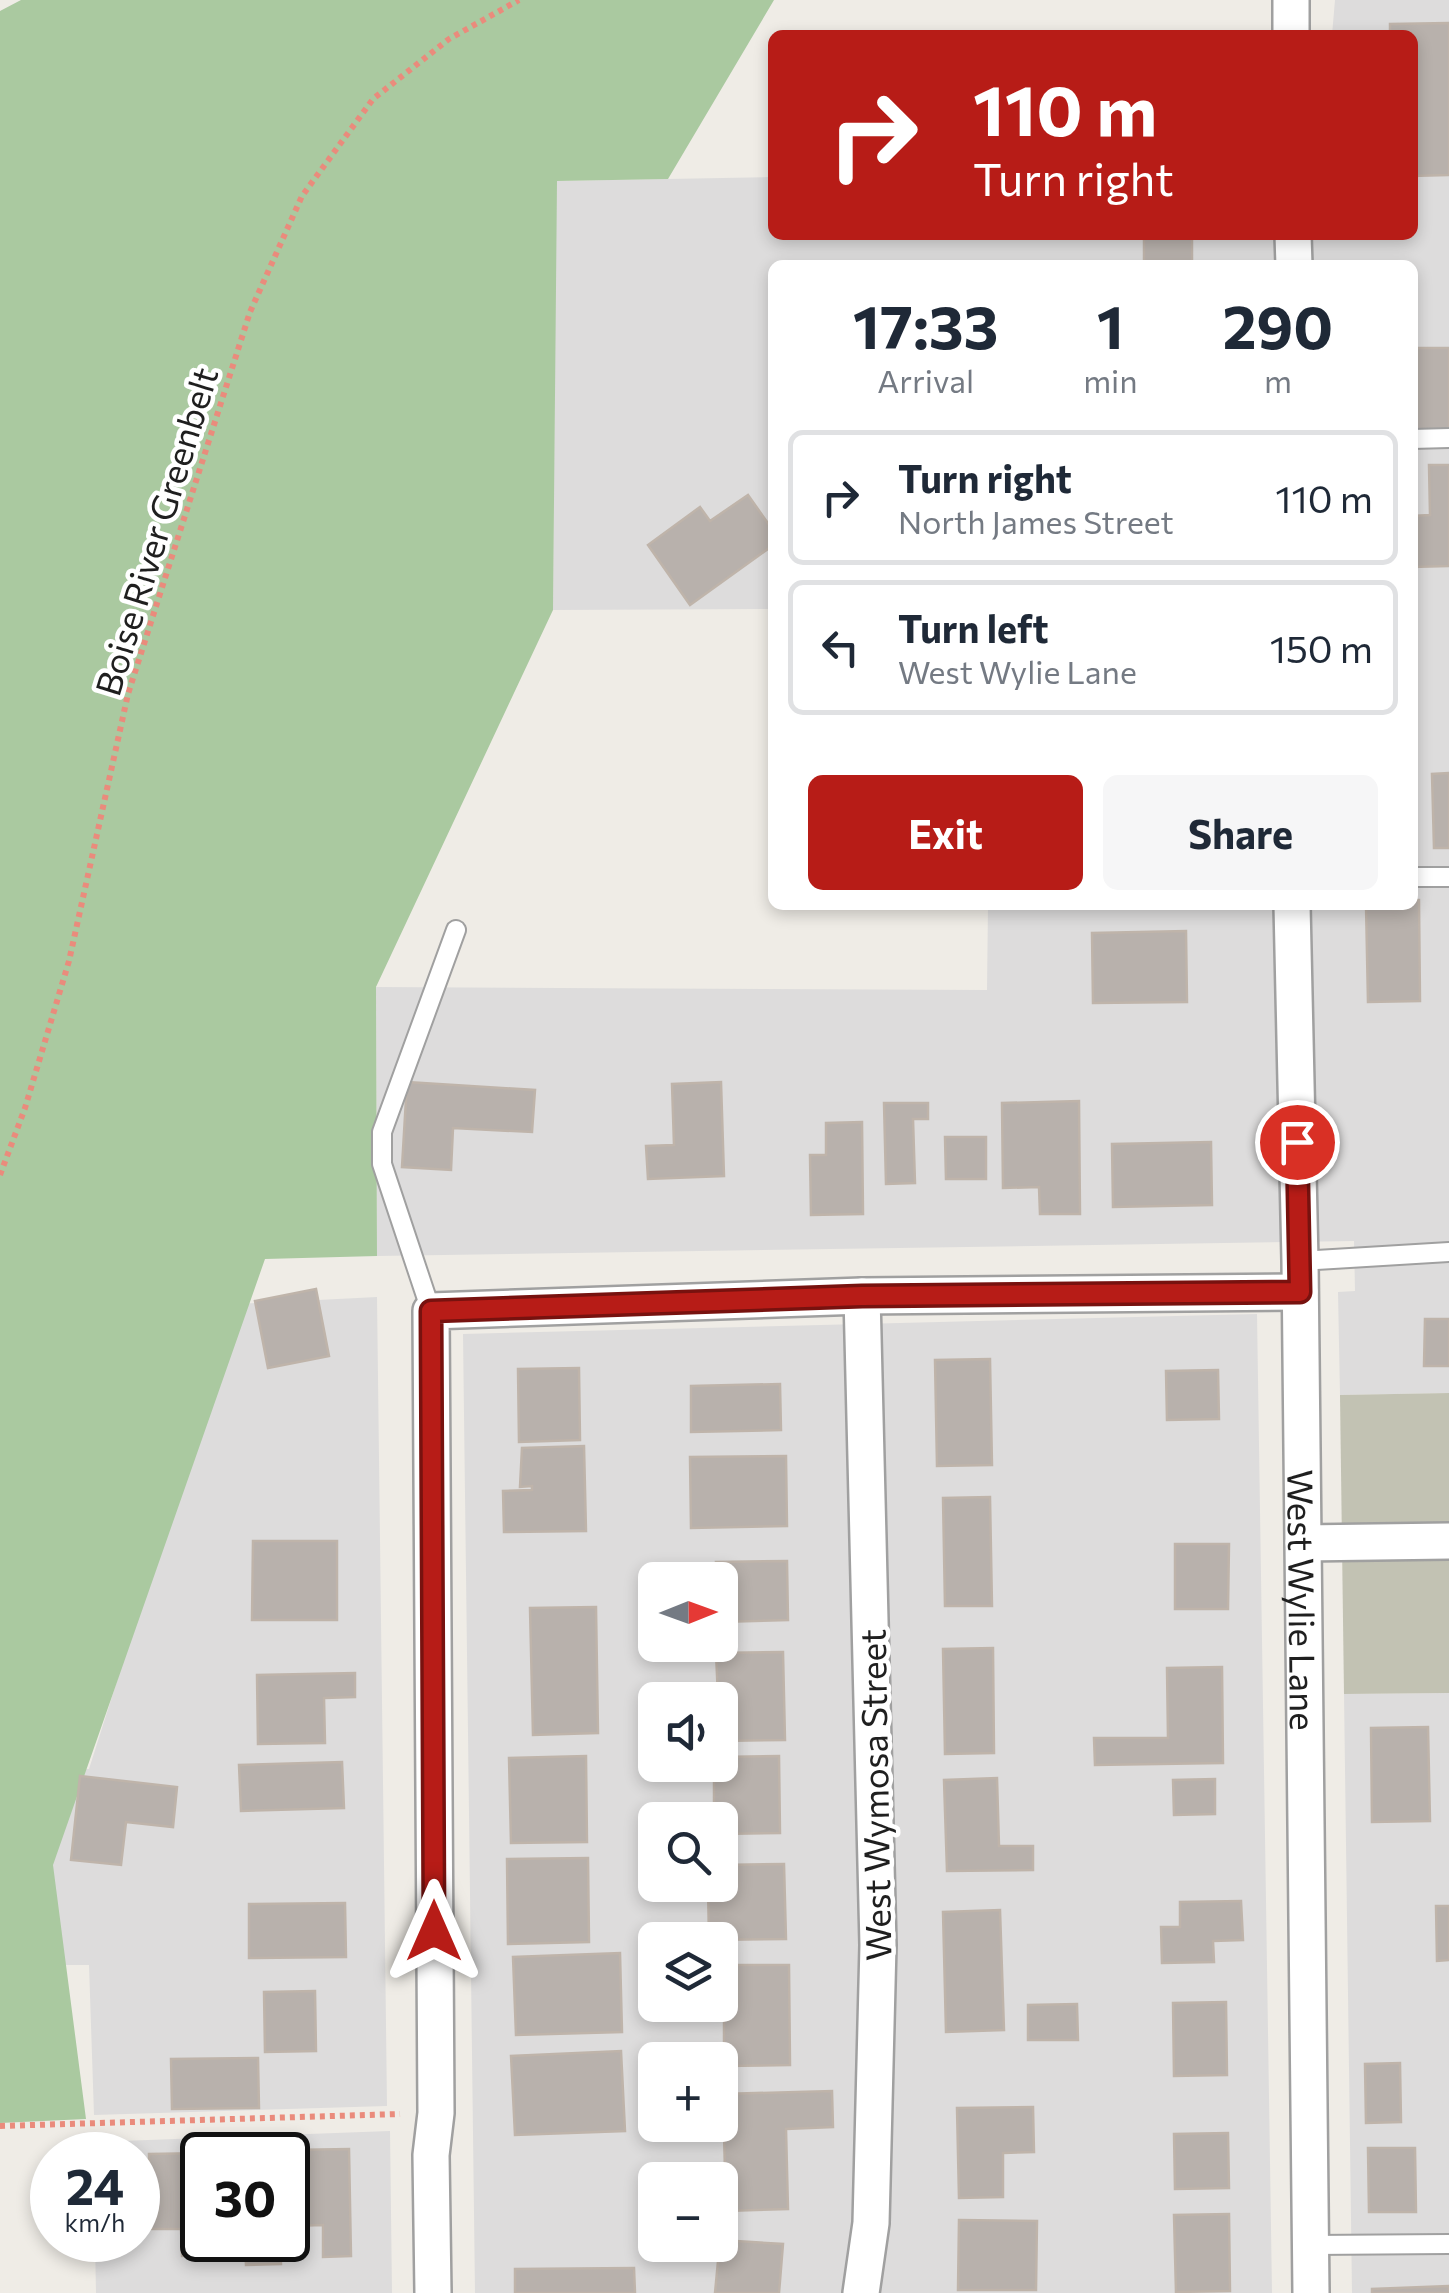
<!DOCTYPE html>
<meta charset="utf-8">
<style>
:root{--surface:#fff;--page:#f6f6f7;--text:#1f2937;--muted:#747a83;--line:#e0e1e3;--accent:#b71c17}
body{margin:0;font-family:Commissioner,sans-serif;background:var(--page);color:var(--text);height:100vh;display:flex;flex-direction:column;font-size:38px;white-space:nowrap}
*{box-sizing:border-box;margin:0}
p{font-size:32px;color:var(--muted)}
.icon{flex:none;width:55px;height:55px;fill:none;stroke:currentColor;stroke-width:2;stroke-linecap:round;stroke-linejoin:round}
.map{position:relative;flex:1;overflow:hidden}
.side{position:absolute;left:768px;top:260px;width:650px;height:650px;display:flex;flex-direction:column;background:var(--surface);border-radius:15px;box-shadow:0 5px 15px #0003}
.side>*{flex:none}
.banner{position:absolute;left:768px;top:30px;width:650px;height:210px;border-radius:15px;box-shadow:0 5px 15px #0003;background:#b71c17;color:#fff;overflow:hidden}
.needle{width:65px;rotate:89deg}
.tools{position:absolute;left:638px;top:1562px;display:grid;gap:20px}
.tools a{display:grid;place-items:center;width:100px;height:100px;border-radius:15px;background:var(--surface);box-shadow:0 5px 15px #0003;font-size:50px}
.speed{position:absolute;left:30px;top:2132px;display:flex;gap:20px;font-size:50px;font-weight:700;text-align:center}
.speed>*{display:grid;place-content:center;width:130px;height:130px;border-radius:50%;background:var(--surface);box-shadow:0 5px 15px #0003;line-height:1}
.speed small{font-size:25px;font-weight:400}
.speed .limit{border:5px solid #111;border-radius:15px;background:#fff;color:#111}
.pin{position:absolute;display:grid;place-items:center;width:85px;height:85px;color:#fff;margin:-42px;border:5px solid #fff;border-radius:50%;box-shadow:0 2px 10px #0007}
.me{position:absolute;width:110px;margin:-55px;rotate:0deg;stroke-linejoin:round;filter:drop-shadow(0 0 8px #0008)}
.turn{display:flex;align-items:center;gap:35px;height:210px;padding:0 40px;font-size:45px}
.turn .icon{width:130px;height:130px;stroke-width:2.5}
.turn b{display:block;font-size:70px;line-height:85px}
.eta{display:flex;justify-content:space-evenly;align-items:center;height:170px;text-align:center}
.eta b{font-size:60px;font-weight:700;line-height:70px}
.cta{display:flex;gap:20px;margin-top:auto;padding:20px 40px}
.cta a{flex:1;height:115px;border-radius:15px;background:var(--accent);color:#fff;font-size:40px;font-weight:700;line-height:115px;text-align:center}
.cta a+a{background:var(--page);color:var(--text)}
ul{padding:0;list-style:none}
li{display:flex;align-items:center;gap:30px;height:135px;margin:0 20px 15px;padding:0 20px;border:5px solid var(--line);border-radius:15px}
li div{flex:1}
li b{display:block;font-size:38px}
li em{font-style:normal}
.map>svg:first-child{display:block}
.residential{fill:#dddcdc;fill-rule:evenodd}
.construction{fill:#c2c2b3}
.forest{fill:#aac9a0}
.building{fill:#b8b1ac;stroke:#bfb4aa;stroke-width:2.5}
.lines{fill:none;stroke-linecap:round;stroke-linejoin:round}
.service-casing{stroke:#a0a0a0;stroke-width:22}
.minor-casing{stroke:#a0a0a0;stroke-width:40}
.path{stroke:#ea8b7c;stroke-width:6;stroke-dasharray:5 5;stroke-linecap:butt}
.service{stroke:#fff;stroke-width:18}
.minor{stroke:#fff;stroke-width:35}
.route-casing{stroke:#77120f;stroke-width:25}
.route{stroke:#b71c17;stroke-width:18}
.labels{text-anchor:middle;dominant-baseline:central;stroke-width:9;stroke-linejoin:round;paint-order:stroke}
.street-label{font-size:35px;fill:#1f1f1f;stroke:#fff}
</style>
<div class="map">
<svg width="1449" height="2293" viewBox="0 0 1449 2293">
<rect width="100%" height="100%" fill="#efece6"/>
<path class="residential" d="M1335,0H1449V1393L1340,1395L1338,1292L1355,1291L1354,1241L377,1256L376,987L987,990L988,905H1412V265H772V609L553,610L556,181L772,177V235H1412V35H1332Z
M377,1297L387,2106L94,2115L89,1965H45L44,1771L89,1769L237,1304Z
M1257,1314L1272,2293H475L463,1334ZM655,1580H720V1645H655ZM655,1700H720V1765H655ZM655,1820H720V1885H655ZM655,1940H720V2005H655ZM655,2060H720V2125H655ZM655,2180H720V2245H655Z
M1449,1693V2293H1352L1344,1694Z
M390,2131L392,2293H96L95,2240H138V2155H94V2142ZM202,2155H288V2240H202Z"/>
<path class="construction" d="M1449,1393V1693L1344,1694L1340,1395Z"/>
<path class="forest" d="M21,0H774L668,179L557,181L553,610L376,987L377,1256L265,1259L53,1865L86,2119L0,2123V11Z"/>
<path class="building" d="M1449,23V175L1412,176V35H1390V24Z
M1144,235H1192V265H1144Z
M1412,348H1449V431H1412Z
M1429,465H1449V566L1412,567V516L1430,515Z
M748,495L772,529V546L690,605L648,545L700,507L710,521Z
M1449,773V848H1434L1432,774Z
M1412,900H1419L1420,1001L1368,1002L1366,905H1412Z
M1186,931L1187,1002L1093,1003L1092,933Z
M407,1082L535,1090L532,1132L453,1128L451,1170L402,1167Z
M721,1082L724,1176L648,1179L646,1146L674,1145L672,1084Z
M1079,1101L1080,1214H1040L1039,1187L1003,1188L1002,1103Z
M884,1103H928V1119H913L915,1183L886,1184Z
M862,1122L863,1214L811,1215L810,1155H826V1123Z
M945,1137H986V1179H946Z
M1211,1142L1212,1205L1113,1207L1112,1144Z
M316,1289L329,1356L268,1368L255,1301Z
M1425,1319H1449V1366H1424Z
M990,1359L992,1465L937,1466L935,1360Z
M579,1368L580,1440L519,1442L518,1369Z
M1218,1370L1219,1419L1167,1420L1166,1371Z
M780,1384L781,1430L691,1432V1386Z
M584,1446L586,1531L504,1532L503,1491L532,1490V1486L520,1487L522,1448Z
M786,1456L787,1526L691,1528L690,1457Z
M990,1497L992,1606H945L943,1498Z
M253,1541H337V1620H252Z
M1175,1544H1229L1228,1609H1175Z
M787,1561L788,1620L720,1622V1580H717L716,1562Z
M596,1607L598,1733L533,1735L530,1608Z
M993,1648L994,1753L945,1754L943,1649Z
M783,1652L785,1740L720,1741L716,1653Z
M1222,1667L1223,1763L1095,1765L1094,1738H1168L1167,1668Z
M355,1673V1697L324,1698L325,1743L258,1744L257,1675Z
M1428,1727L1430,1821L1372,1822L1371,1728Z
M586,1756L587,1842L511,1843L509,1758Z
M779,1756L780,1833L720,1834V1820H714V1765H720V1757Z
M342,1762L344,1808L241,1811L239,1765Z
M80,1776L177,1787L173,1827L126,1822L121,1865L71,1860Z
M997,1778L999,1846H1033V1870L947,1871L944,1780Z
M1215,1779V1814L1174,1815L1173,1780Z
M588,1858L589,1942L508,1944L507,1859Z
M784,1864L786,1939L709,1940L708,1885H720V1865Z
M1241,1901L1243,1940L1213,1941L1214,1962L1162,1963L1161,1927H1180V1902Z
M345,1903L346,1957L249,1958V1904Z
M1436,1906H1449V1960L1437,1961Z
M1000,1910L1004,2030L946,2032L943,1912Z
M620,1953L622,2032L516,2035L513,1957Z
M735,1965H789L790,2065L724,2066V2007H735Z
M315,1991L316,2051L265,2052L264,1992Z
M1226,2002L1227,2075L1174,2076L1173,2003Z
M1077,2004L1078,2040H1028V2005Z
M621,2051L625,2131L515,2135L511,2056Z
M258,2058L259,2108L172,2109L171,2059Z
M1400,2063L1401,2122L1366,2123L1365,2064Z
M832,2091L833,2127L786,2129L788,2209L726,2211L723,2094Z
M1033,2107L1034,2152L1003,2153V2197L959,2198L957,2108Z
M1228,2133L1229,2188L1175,2189L1174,2134Z
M1368,2148H1415L1416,2212H1369Z
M349,2149L351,2256L323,2257V2225L292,2226L290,2150Z
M278,2151V2155H219V2152Z
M208,2153L202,2155V2240H209V2255L182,2256L181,2229H150L149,2154Z
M1229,2214L1230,2291L1176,2292L1174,2215Z
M959,2220L1037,2221L1036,2290H958Z
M245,2240H280L281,2264L246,2265Z
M720,2240L783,2244L779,2293H715Z
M634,2268L635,2293H515V2269Z
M1449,2286V2293H1372V2289Z"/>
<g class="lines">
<defs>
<path id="service" d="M1412,439L1449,438
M1412,877H1449
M1300,1261L1449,1252
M431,1311L382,1164V1132L456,930
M1311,2245L1449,2244"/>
<g id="minor">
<path d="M1291,0V35"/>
<path d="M1293,235L1294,265"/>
<path id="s1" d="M1292,905L1300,1261L1311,2293"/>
<path d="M1303,1543L1449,1541"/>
<path d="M433,2293L431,2155L436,2113L431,1311L862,1296L1300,1292"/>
<path d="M861,2293L871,2223L878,1945L862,1296"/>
</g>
</defs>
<use href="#service" class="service-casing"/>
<use href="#minor" class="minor-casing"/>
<path class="path" d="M0,1175L25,1108L69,961L128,694L250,312L302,196L373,99L449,39L519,0
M0,2126L400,2114"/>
<use href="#service" class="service"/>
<use href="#minor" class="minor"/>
</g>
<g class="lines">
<defs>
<path id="route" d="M434,1931L431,1311L862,1296L1300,1292L1297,1142"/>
</defs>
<use href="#route" class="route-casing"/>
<use href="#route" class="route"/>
</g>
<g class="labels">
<g class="street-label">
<text transform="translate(155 531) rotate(-73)">Boise River Greenbelt</text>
<text stroke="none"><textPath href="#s1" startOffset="695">West Wylie Lane</textPath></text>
<text transform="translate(874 1795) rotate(-91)">West Wymosa Street</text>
</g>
</g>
</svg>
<div class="tools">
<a><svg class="needle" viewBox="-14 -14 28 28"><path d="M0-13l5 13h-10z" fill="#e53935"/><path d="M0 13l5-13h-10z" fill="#747a83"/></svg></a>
<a><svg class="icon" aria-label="sound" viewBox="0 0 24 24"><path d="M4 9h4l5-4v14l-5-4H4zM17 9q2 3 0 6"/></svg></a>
<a><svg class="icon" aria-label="search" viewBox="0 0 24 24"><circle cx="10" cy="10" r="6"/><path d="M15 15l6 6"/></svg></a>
<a><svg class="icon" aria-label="layers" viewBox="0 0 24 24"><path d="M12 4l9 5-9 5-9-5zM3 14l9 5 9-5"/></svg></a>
<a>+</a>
<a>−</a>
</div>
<div class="speed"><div>24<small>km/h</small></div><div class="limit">30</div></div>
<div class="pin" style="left:1297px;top:1142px;background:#d93025"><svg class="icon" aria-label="arrive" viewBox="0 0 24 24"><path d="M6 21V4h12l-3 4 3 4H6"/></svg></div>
<svg class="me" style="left:434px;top:1931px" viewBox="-20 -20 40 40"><path d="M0-17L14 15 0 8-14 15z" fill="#b71c17" stroke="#fff" stroke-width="4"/></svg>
<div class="banner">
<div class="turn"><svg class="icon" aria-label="right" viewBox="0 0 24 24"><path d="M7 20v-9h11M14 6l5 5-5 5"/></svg><div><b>110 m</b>Turn right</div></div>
</div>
<section class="side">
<div class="eta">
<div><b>17:33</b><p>Arrival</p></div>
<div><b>1</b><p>min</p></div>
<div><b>290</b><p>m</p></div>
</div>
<ul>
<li><svg class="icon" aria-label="right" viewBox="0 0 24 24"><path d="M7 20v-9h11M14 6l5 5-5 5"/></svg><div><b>Turn right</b><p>North James Street</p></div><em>110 m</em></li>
<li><svg class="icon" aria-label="left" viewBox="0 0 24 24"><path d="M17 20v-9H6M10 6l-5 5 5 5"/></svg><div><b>Turn left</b><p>West Wylie Lane</p></div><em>150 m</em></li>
</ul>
<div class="cta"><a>Exit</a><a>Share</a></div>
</section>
</div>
